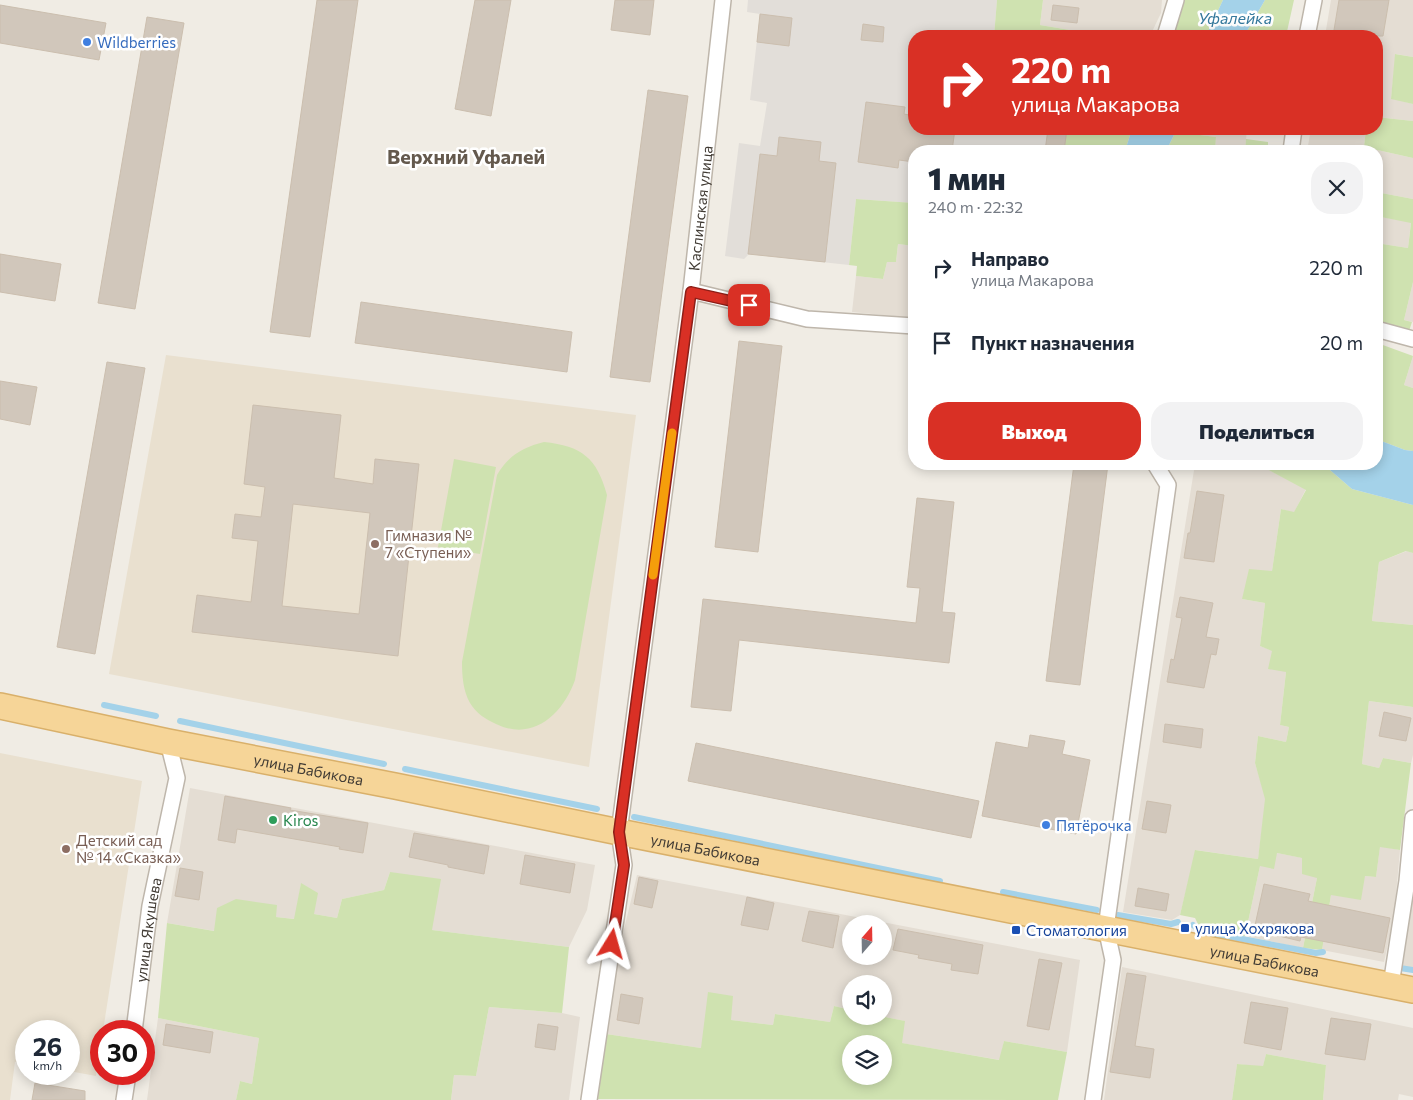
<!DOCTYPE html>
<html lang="ru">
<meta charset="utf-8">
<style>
:root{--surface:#fff;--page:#f2f2f3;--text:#1f2937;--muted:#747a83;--accent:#d93025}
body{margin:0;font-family:Commissioner,sans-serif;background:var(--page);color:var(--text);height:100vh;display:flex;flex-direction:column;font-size:19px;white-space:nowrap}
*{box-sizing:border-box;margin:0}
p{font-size:16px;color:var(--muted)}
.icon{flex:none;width:28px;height:28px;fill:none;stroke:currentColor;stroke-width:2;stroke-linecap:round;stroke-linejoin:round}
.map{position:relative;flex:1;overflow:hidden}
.panel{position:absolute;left:908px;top:145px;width:475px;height:325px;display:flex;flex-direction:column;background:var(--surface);border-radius:20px;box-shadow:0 2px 12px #0003}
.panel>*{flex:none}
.hud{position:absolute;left:908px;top:30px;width:475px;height:105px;border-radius:20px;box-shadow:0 2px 12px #0003;background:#d93025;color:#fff;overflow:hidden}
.needle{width:32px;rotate:20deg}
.buttons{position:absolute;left:842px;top:915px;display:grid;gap:10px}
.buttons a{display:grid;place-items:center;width:50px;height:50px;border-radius:50%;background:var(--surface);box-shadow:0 2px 12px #0003;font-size:25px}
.speed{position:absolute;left:15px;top:1020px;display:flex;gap:10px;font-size:25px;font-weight:700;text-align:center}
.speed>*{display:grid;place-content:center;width:65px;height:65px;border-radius:50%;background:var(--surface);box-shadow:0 2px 12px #0003;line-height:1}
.speed small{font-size:12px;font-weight:400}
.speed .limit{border:8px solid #d22;background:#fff;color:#111}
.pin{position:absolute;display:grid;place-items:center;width:42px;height:42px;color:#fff;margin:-21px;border-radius:10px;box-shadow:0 2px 8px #0006}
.me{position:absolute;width:55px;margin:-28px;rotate:8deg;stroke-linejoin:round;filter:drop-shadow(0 0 4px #0008)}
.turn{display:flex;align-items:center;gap:18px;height:105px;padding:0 20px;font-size:22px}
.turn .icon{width:65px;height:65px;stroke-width:2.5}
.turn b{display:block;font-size:35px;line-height:42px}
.round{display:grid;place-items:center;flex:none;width:52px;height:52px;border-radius:20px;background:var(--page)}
.head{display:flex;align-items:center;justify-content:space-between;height:85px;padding:0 20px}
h1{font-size:30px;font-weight:800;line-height:38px}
.button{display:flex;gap:10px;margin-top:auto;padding:10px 20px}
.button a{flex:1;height:58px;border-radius:20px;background:var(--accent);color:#fff;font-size:20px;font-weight:800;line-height:58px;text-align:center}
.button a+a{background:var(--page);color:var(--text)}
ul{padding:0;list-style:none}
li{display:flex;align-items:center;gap:15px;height:75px;padding:0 20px}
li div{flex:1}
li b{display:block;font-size:19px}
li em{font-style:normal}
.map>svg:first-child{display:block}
.residential{fill:#e4ddd3;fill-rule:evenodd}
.industrial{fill:#e2ded9}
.education{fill:#e9e0cf}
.green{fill:#cfe2b0;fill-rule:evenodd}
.water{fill:#a4d2e9}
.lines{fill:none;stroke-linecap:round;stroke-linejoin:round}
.stream{stroke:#a4d2e9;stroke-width:6}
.building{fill:#d1c7bb;stroke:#cbbeae;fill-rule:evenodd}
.street-casing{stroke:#beb6ab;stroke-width:18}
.primary-casing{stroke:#d9b06a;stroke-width:28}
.street{stroke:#fff;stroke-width:15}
.primary{stroke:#f6d598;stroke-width:25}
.route-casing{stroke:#8d1f18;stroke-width:12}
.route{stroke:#d93025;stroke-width:9}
.slow{stroke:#f59e0b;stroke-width:9}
.shop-dot{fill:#3f7fe0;stroke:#fff;stroke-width:2}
.education-dot{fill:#8d6e63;stroke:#fff;stroke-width:2}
.leisure-dot{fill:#2e9e5b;stroke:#fff;stroke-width:2}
.transit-dot{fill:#1a4fb4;stroke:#fff;stroke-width:2}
.labels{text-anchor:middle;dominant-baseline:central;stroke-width:5;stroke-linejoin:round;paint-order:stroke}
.shop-label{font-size:15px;fill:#366cbe;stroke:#fff;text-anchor:start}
.street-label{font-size:15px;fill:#423c35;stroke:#fff}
.education-label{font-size:15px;fill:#785e54;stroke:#fff;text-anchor:start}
.leisure-label{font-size:15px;fill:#27864d;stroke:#fff;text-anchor:start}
.transit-label{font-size:15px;fill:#164399;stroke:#fff;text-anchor:start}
.water-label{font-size:16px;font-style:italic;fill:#35799d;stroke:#fff}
.district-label{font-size:20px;font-weight:bold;fill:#64594d;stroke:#fff}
</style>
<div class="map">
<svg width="1413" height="1100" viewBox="0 0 1413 1100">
<rect width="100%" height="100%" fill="#f0ece4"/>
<path class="residential" d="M1043,0H1162L1161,13L1150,36H1071L1070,30L1040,25Z
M1331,0H1413V57L1396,54L1391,98L1413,104V121L1376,117V36H1325Z
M1192,129H1247L1245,151H1215L1216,137L1192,134Z
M1311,129H1366L1364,147L1413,158V199L1376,192V151H1307Z
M1376,216L1411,222L1408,248L1376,243Z
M898,244L914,246V318L852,312L856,276L883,279L887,262H896Z
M1413,282V322L1404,320Z
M1413,356V388L1404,385Z
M1195,464H1263V467L1306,489L1294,513L1281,509L1272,571L1242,599L1265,603L1260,646L1273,651L1286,672L1280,725L1289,727L1286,742L1258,736L1255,763L1266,799L1258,859L1196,850L1180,915L1172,920L1123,912Z
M1407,551L1413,553V625L1372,621L1379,562Z
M1369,701L1413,707V755L1411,763L1383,758L1379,768L1362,764Z
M190,788L595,865L587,910L569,947L432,930L390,872L384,890L342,899L337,918L314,914L301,884L295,919L276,917V905L215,931L167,923Z
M1380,846L1400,850L1394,917L1384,962L1322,950L1331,895L1365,876L1376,877Z
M1277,853L1303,858L1317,878L1303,948L1245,936L1260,866Z
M637,875L1080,960L1067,1052L1004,1041L1000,1060L901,1043L904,1021L880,1016H884V984H851V1010L834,1006L830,1022L775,1014L773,1025L731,1020L701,1048L606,1034L616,963ZM851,924H884V956H851Z
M1413,897V970L1402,968Z
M1122,967L1413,1028V1097L1399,1094L1398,1100H1323L1326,1065L1266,1054L1263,1067L1237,1064L1232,1100H1104Z
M489,1007L562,1013L580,1017L569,1100H451L454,1075L476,1076Z
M158,1018L259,1038L252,1084L240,1081L236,1100H147Z"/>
<path class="industrial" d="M748,0H997L994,36H914V129H1067L1064,151H914V203L856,199L849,265L749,254L744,259L725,256L739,143L760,146L767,103L750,100L760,14L747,12Z"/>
<path class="education" d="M166,355L636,415L589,767L109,674Z
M0,753L142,781L103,1031H101L96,1076L69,1071V1031H26V1064L15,1062L10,1100H0Z"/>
<path class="green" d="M997,0H1043L1040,25L1070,30L1071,36H994Z
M1183,0H1223L1206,36H1172Z
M1265,0H1294L1286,36H1244Z
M1395,54L1413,57V104L1391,99Z
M1376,117L1413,121V158L1364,147L1366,129H1376Z
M1067,129H1132L1125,151H1064Z
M1177,129H1192V134L1216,137L1215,151H1166Z
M1246,139L1268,142V151H1245Z
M1376,192L1413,199V282L1404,320L1412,322L1409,331L1376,323V243L1408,248L1411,223L1376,216Z
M856,199L914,203V246L898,244L896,262H887L883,279L856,276L857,266L849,265Z
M1380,344L1413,356L1404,385L1413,388V451L1405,450L1376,439V355Z
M544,442C582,446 597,458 607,495L575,680C563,714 533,742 496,724C485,719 476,713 470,703C463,691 462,675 462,662L497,475C508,456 523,447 544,442Z
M454,459L496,467L480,554L438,547Z
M1263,464H1323L1352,489L1413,505V553L1406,551L1379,562L1372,621L1413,625V707L1369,701L1362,764L1379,768L1383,758L1411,763L1400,850L1380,847L1376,877L1365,876L1361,900L1331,895L1322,950L1303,948L1317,878L1302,874V858L1277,853L1274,869L1260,866L1245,936L1200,928L1195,918L1180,915L1195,850L1258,859L1265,799L1255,763L1258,736L1286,742L1289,727L1280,725L1286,672L1268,669L1272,651L1260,646L1265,603L1242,599L1249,569L1272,571L1281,509L1294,512L1306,490L1263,467Z
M390,872L441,879L432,930L569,947L562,1013L489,1007L476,1076L454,1075L451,1100H236L240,1081L252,1084L259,1038L158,1018L167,923L214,931L217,908L236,899L277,905L276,917L294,919L301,883L318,893L314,914L337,918L342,899L384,890Z
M708,992L733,996L731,1020L773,1025L775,1014L830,1022L834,1006L851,1010V1016H880L905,1021L902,1043L999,1060L1004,1041L1067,1052L1058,1100L598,1099L606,1034L701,1048ZM851,1044H884V1076H851Z
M1266,1054L1326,1065L1323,1100H1232L1237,1064L1263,1066Z"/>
<path class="water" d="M1223,0H1265L1244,36H1206Z
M1132,129H1177L1166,151H1125Z
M1376,439L1405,450L1413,451V505L1352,489L1323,464H1376Z"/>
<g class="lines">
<path class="stream" d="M104,705L156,716
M180,721L384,764
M405,769L597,809
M634,817L940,881
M1003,892L1097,910
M1118,915L1171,924L1178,922
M1193,925L1200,931L1316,953L1323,952
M1400,968L1413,970"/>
</g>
<path class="building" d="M317,0H358L310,337L270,332Z
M475,0H511L491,116L455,109Z
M615,0H654L650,35L611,30Z
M1339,0H1389L1383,36H1333Z
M0,5L106,23L99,60L0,43Z
M1053,5L1079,8L1077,23L1051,20Z
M760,14L792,18L789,46L757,42Z
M147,17L184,23L135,309L98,303Z
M863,24L884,27L883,42L861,40Z
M648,90L688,96L650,382L610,377Z
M866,102L905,107L904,114L914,116V129H955L952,151H914V162L899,160L898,168L858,162Z
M1048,129H1067L1064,151H1045Z
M779,137L821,142L819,161L836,163L825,262L748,254L760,154L777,156Z
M0,254L61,264L55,301L0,292Z
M361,302L572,332L567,372L355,343Z
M739,341L782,346L758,552L715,547Z
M107,362L145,368L95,654L57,647Z
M0,381L37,387L30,425L0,419Z
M253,405L341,415L334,478L373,484L375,459L419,464L398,656L192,632L197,595L251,602L258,541L232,538L235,514L261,517L265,487L244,484ZM293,504L370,513L359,614L282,606Z
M1074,464H1108L1080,685L1046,681Z
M1197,491L1224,495L1214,562L1184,558L1188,533H1190Z
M917,498L954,502L942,612L955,613L949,663L739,640L731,711L691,707L703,599L916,623L920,588L907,587Z
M1180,597L1213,603L1206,637L1219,639L1216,655L1211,654L1204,688L1167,682L1171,659L1174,660L1182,618L1176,617Z
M1384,712L1411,718L1406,741L1379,736Z
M1165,724L1203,729L1201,748L1163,742Z
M1030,735L1065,741L1062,754L1090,760L1076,834L982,816L996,742L1028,748Z
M696,743L979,801L971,838L688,781Z
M225,796L291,808L290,810L368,823L363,853L339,849L340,847L237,829L235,843L218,840Z
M1147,801L1171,805L1166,833L1142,829Z
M414,833L489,846L484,874L448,867V865L409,857Z
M525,855L575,864L570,893L520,884Z
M180,868L203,872L199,900L175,896Z
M639,877L658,881L652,908L634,904Z
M1264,884L1310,894L1308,901L1390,918L1383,953L1301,937L1300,941L1254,930Z
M1138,888L1169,894L1166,911L1135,906Z
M747,897L774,903L768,930L741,925Z
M809,911L839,916L833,948L802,941Z
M898,929L983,945L978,974L951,970L952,964L918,958L919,955L893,950Z
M1039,959L1062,963L1049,1030L1027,1026Z
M1127,973L1146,976L1135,1046L1154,1049L1150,1078L1110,1072Z
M621,994L643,998L639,1024L617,1020Z
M1251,1002L1288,1008L1281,1050L1244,1043Z
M1331,1018L1371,1024L1365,1060L1325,1054Z
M166,1024L213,1032L210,1053L163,1045Z
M538,1024L558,1027L555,1050L535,1047Z
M35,1083L85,1091V1100H32Z"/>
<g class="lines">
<defs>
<g id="street">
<path d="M1165,36L1176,0"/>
<path d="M1307,36L1314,0"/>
<path d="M1291,151L1294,129"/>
<path d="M691,291L807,319L914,326"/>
<path d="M1376,329L1413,339"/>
<path d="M1391,985L1407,881L1413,818"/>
<path id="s1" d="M134,1031L150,906L177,778L168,742"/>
<path d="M124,1100L128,1074"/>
<path id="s2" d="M589,1100L624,865L619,832L691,291L723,0"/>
<path d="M1093,1100L1113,960L1106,928L1168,485L1155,464"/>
</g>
<g id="primary">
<path id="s3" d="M0,706L168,742L395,786L619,832L1413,990"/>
</g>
</defs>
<use href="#street" class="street-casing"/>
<use href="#primary" class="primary-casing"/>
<use href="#street" class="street"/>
<use href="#primary" class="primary"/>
</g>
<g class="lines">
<defs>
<path id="route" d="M612,944L624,865L619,832L691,292L749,305"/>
</defs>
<use href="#route" class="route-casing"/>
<use href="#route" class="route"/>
<path class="slow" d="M653,575L672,433"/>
</g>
<g class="shop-dot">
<circle cx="87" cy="42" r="5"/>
<circle cx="1046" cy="825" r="5"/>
</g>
<g class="education-dot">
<circle cx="375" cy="544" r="5"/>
<circle cx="66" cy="849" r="5"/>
</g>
<circle class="leisure-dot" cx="273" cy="820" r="5"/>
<g class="transit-dot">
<rect x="1180" y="923" width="10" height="10" rx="2.5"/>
<rect x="1011" y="925" width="10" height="10" rx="2.5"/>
</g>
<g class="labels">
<g class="shop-label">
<text x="97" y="42">Wildberries</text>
<text x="1056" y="825">Пятёрочка</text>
</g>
<g class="street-label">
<text stroke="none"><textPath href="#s2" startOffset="900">Каслинская улица</textPath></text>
<text stroke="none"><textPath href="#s3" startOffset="315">улица Бабикова</textPath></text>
<text stroke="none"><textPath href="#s3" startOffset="720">улица Бабикова</textPath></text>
<text stroke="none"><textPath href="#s1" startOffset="102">улица Якушева</textPath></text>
<text stroke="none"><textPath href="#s3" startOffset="1290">улица Бабикова</textPath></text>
</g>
<g class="education-label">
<text x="385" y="535">Гимназия №<tspan x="385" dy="17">7 «Ступени»</tspan></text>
<text x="76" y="840">Детский сад<tspan x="76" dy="17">№ 14 «Сказка»</tspan></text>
</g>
<g class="leisure-label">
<text x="283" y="820">Kiros</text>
</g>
<g class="transit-label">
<text x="1195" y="928">улица Хохрякова</text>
<text x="1026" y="930">Стоматология</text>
</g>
<g class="water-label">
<text x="1235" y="17">Уфалейка</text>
</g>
<g class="district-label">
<text x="466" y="156">Верхний Уфалей</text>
</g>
</g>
</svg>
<div class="buttons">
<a><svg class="needle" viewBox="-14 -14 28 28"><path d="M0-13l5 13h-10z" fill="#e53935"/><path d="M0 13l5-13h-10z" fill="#747a83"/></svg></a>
<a><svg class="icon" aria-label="sound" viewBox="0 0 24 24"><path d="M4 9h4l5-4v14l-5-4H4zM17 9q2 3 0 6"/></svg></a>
<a><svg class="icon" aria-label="layers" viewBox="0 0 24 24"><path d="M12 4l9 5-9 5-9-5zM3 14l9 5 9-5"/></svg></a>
</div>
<div class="speed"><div>26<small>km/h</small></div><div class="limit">30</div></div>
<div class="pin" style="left:749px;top:305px;background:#d93025"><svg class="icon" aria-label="arrive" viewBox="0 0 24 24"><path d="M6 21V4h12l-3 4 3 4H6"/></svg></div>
<svg class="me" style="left:612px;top:944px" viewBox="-20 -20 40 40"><path d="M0-17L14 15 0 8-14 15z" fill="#d93025" stroke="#fff" stroke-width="4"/></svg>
<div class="hud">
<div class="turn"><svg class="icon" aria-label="right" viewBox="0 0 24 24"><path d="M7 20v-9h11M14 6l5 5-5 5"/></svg><div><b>220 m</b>улица Макарова</div></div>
</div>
<section class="panel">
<div class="head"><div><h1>1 мин</h1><p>240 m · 22:32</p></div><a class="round"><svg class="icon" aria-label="close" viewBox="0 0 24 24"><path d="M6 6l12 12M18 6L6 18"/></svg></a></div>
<ul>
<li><svg class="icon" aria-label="right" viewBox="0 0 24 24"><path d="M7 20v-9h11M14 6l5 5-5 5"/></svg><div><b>Направо</b><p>улица Макарова</p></div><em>220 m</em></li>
<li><svg class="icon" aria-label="arrive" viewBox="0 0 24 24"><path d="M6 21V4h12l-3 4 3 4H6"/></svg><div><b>Пункт назначения</b></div><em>20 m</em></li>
</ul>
<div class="button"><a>Выход</a><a>Поделиться</a></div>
</section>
</div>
